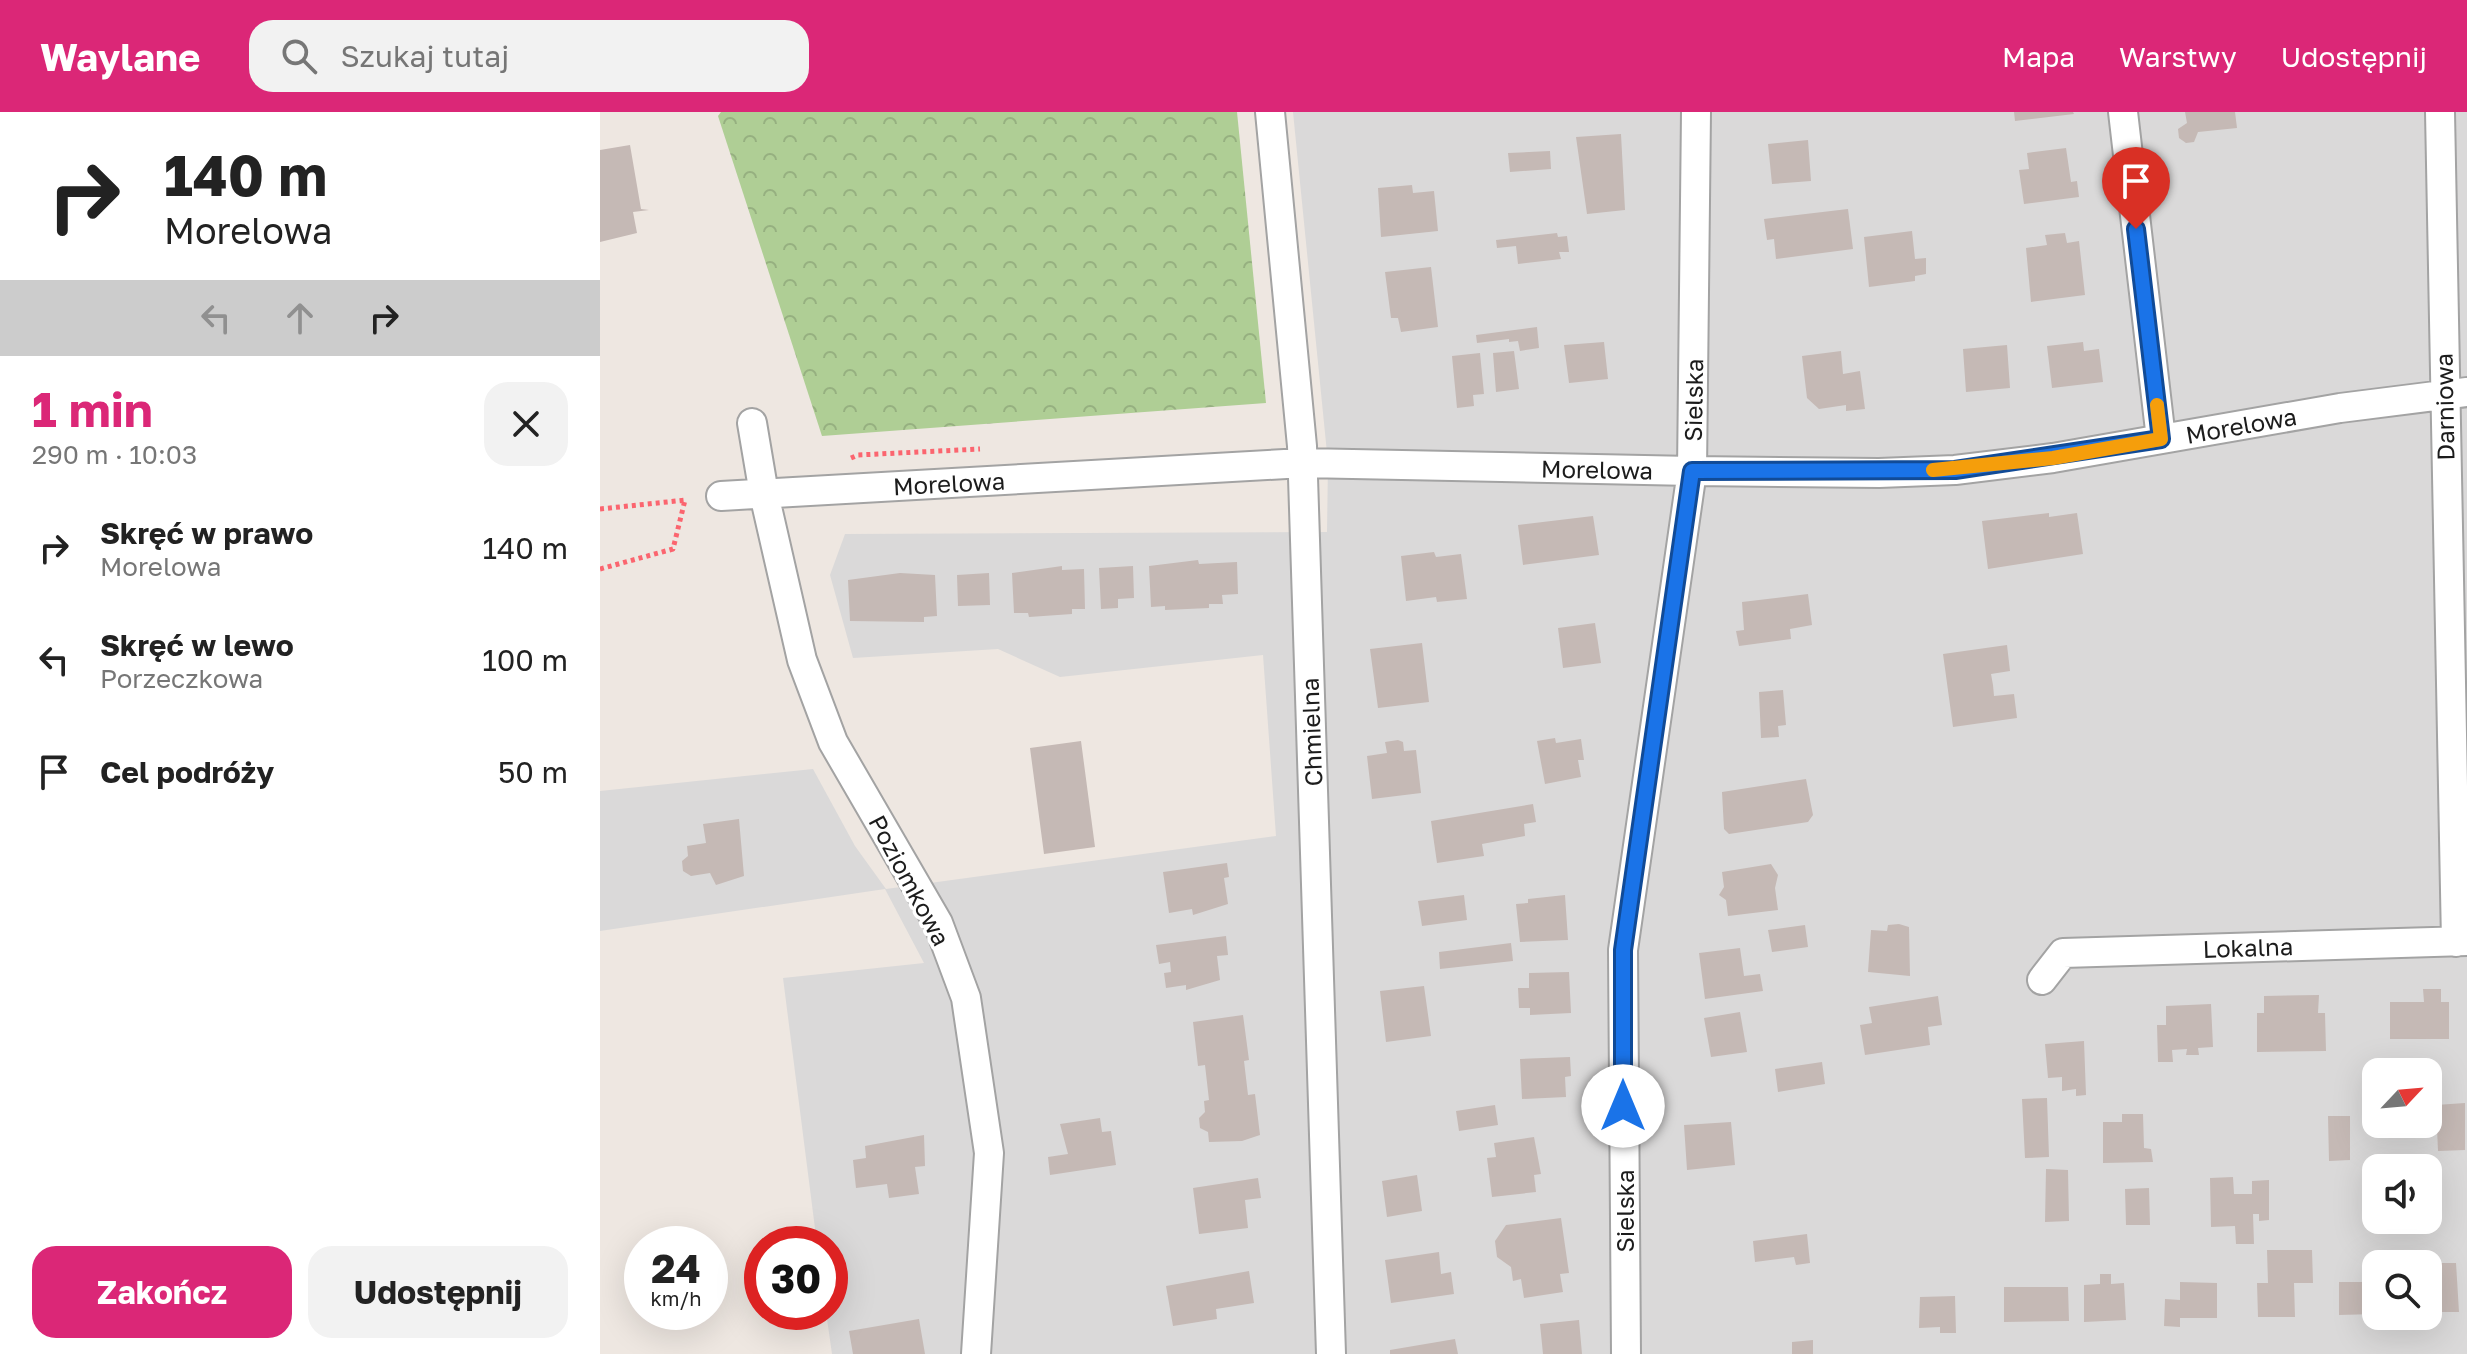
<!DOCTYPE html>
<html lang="pl">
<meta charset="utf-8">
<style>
:root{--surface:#fff;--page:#f2f2f2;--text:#222;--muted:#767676;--accent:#db2777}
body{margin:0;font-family:"Golos Text",sans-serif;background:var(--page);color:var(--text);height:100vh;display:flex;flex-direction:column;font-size:30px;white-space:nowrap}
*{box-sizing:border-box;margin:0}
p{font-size:26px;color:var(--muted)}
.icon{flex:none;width:44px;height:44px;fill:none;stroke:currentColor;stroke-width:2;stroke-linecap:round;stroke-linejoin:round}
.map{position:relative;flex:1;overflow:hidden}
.side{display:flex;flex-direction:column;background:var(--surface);width:600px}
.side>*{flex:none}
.guide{background:#fff;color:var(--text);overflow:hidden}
.needle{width:52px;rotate:64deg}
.controls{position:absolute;left:1762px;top:946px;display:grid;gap:16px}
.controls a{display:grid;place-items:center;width:80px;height:80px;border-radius:16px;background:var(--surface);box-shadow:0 8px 32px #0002;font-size:40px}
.speed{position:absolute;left:24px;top:1114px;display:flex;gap:16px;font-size:40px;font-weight:700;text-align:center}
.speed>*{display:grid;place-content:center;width:104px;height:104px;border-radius:50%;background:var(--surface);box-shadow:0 8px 32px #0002;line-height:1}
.speed small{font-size:20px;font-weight:400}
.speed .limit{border:12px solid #d22;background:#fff;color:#111}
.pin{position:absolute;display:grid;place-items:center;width:68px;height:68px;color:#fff;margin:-82px -34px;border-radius:50% 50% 50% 0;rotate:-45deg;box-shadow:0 0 8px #0007}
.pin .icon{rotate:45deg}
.me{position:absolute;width:88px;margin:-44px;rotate:0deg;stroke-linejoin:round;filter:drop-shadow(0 0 6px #0008)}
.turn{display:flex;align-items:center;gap:28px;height:168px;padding:0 32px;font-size:36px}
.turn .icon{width:104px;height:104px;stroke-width:2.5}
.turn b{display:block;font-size:56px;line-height:68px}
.lanes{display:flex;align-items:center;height:76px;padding:0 32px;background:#0003;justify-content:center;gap:40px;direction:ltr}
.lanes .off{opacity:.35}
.round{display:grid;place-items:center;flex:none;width:84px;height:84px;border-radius:24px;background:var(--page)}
.head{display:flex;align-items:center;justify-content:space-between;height:136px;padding:0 32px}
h1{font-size:48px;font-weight:700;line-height:60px;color:var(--accent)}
.button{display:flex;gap:16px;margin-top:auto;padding:16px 32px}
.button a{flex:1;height:92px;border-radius:24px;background:var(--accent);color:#fff;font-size:32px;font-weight:700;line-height:92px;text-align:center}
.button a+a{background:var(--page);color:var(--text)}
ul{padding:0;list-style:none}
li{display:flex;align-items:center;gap:24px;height:112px;padding:0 32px}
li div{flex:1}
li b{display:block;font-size:30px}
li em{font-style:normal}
header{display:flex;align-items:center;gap:48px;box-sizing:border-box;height:112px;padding:0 40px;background:var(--accent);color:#fff}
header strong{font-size:38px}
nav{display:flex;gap:44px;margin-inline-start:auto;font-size:28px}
.search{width:560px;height:72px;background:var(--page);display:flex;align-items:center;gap:20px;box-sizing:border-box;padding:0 28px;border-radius:24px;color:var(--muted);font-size:30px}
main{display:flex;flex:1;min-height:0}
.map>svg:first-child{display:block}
.residential{fill:#dad9d9;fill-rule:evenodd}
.forest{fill:url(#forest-crowns)}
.building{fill:#c5b9b5}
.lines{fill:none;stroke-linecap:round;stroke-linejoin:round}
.street-casing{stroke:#a3a3a3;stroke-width:32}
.path{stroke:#fb656f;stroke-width:5;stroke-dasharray:4 4;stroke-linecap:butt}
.street{stroke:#fff;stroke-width:28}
.route-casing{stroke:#114b97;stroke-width:20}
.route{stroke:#1a73e8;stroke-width:14}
.slow{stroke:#f59e0b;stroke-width:14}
.labels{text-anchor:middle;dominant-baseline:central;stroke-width:7;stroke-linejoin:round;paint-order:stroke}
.street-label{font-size:24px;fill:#1c1c1c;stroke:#fff}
</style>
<header>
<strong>Waylane</strong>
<div class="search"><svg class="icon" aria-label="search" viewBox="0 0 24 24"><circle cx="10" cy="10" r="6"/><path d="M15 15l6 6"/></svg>Szukaj tutaj</div>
<nav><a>Mapa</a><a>Warstwy</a><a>Udostępnij</a></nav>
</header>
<main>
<section class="side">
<div class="guide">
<div class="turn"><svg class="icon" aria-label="right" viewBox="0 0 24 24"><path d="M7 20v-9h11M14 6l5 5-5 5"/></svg><div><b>140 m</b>Morelowa</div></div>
<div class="lanes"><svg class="icon off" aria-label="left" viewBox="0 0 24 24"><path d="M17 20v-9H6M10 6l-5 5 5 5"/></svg><svg class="icon off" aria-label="ahead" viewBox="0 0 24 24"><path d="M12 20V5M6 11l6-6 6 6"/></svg><svg class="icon" aria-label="right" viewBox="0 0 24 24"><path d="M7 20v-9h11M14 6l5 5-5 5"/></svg></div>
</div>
<div class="head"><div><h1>1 min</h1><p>290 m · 10:03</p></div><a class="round"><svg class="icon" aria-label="close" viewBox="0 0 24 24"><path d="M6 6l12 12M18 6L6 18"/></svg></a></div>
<ul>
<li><svg class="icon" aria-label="right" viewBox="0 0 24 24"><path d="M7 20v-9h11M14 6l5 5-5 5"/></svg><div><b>Skręć w prawo</b><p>Morelowa</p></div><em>140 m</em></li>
<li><svg class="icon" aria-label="left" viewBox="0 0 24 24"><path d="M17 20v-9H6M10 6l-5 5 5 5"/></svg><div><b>Skręć w lewo</b><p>Porzeczkowa</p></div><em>100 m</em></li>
<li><svg class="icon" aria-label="arrive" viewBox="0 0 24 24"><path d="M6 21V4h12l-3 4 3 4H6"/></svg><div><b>Cel podróży</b></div><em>50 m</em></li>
</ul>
<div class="button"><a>Zakończ</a><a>Udostępnij</a></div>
</section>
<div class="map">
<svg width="1867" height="1242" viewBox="0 0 1867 1242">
<defs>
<pattern id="forest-crowns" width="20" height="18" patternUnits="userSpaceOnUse" patternTransform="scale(2)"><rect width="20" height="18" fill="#afce95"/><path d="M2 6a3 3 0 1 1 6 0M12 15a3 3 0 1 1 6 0" fill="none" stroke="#96b080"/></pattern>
</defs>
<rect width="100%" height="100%" fill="#eee7e1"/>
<path class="residential" d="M693,0H1867V1242H232L226,1200H230V1132H217L183,866L324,851L285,777L0,819V679L213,657L255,734L286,777L676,724L663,543L460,565L398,537L253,546L230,463L245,422L727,420L728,351ZM1776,960H1828V1012H1776ZM1776,1056H1828V1108H1776ZM1776,1152H1828V1204H1776Z"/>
<path class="forest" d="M121,0H637L666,291L222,324L118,4Z"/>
<path class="building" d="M1414,0H1473L1474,2L1415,9Z
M1585,0H1635L1637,16L1598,20L1594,30L1586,31L1579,26L1578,17L1587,11Z
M1021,22L1025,98L987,102L976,25Z
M1208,28L1211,69L1172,72L1168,32Z
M30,33L41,97L49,98L33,100L37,121L0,130V38Z
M1466,36L1471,70L1477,69L1479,85L1424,92L1419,58L1429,57L1427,41Z
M950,39L951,57L910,60L908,41Z
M812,73L813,81L834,79L838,119L781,125L778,76Z
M1248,97L1253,137L1176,147L1174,127L1167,128L1164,107Z
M1312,119L1315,147L1326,146V162L1315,164V169L1269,175L1264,125Z
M957,121L958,125L967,124L969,140H959L961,147L918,152L916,134L897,136L896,128Z
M1465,121L1467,131L1479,129L1485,183L1431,190L1426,136L1447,133L1445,123Z
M831,155L838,215L801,220L798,206H791L785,160Z
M937,215L939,236L920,239L918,229L909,230V227L877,231L876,223Z
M1004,230L1008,267L969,271L964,233Z
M1483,230L1484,239L1499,237L1503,270L1452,276L1447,234Z
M1407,233L1410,276L1366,280L1363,237Z
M914,239L919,277L896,280L893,241Z
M1241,239L1243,262L1260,259L1265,297L1246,299V293L1219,297L1207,286L1202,244Z
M880,241L884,282L873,283L874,294L857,296L852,244Z
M1449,401V405L1477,401L1483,442L1388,457L1382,409Z
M993,404L999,443L923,453L918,413Z
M834,440L836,445L861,442L867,487L837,490L836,485L806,489L801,444Z
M598,448L599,452L637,450L638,482L622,483L623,492H609V496L565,498V494L551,495L549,454Z
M462,454V458L484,457L485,497H472V502L429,505L428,501H414L412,461Z
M533,454L534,486L518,487V496L501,497L499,456Z
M300,461L335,463L337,504L324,505V510L250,509L248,468Z
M389,461L390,493L358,494L357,463Z
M1208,482L1212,513L1190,517L1191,527L1139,534L1136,519L1144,518L1142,490Z
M995,511L1001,551L963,556L958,516Z
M822,531L829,590L778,596L770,537Z
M1407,533L1410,559L1391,562L1393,573L1394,584L1414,582L1417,606L1353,615L1343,542Z
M1183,578L1186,613L1178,614L1179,625L1161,626L1159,580Z
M955,626L956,631L981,627L984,648H978L981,665L945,672L937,629Z
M798,628L803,630L804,639L816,638L821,681L772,687L767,644L787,641L785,630Z
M481,629L495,735L444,742L430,636Z
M1206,667L1213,703L1208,710L1129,722L1124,717L1122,680Z
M933,692L936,710L924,712L925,724L882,732L884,744L837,751L831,709Z
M139,707L144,764L116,773L110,761L91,764L83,759L82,749L88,744L87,734L106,731L103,712Z
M627,751L629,765L624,766L628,792L593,803L592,797L569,801L563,760Z
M1171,752L1178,763L1175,776L1178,798L1128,804L1126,788L1119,783L1124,775L1122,760Z
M864,783L867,808L822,814L818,789Z
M965,783L968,828L920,830L916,792L928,791V787Z
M1299,812L1309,815L1310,864L1268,860L1271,818L1287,819L1288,813Z
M1205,813L1208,835L1172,840L1168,818Z
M626,824L628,843L617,844L620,868L586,878V873L566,876L564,861L571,860L570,850L559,852L556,833Z
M911,831L913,849L840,857L839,840Z
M1140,836L1144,864L1160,862L1163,879L1105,887L1099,841Z
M969,860L971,901L930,903V896H919L918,876H929V861Z
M824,874L831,924L786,930L780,879Z
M1823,877H1841V890H1849V927H1790V890H1824Z
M1719,883L1718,901H1725L1726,939L1657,940V901H1664V884Z
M1338,884L1342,913L1328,915L1330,933L1265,943L1260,913L1272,911L1269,895Z
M1611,892L1613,935L1598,936L1599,943H1586L1587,937L1572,938L1573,950H1558L1557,913H1566V894Z
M1140,900L1147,940L1111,945L1104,906Z
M643,903L649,948L644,949L648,983L655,982L660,1023L642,1029L609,1030L608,1020L600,1016L599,1006L605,1000L604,989L609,988L605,953L598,954L593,910Z
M1484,929L1486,983L1476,984V977L1462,979V965L1448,966L1445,932Z
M970,945L971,964L965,965L966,985L922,987L920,947Z
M1222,950L1225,972L1178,980L1175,957Z
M1447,986L1449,1045L1425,1046L1422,987Z
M1865,991V1038L1838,1039L1836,993Z
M895,993L898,1013L859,1019L856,999Z
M1522,1002H1543L1544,1036L1551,1037L1553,1050L1503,1051V1010H1522Z
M1728,1004H1750V1048L1729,1049Z
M500,1006L502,1020L511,1019L516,1053L450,1063L448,1045L468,1042L460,1012Z
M1131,1010L1135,1053L1087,1058L1084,1013Z
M324,1023L325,1054L315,1055L319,1082L289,1086L287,1072L256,1076L253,1048L266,1046L265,1034Z
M934,1025L941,1062L934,1063L936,1080L892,1085L887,1046L896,1045L894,1031Z
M1446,1057L1468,1058L1469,1109L1445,1110Z
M817,1063L822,1099L787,1105L782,1069Z
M1633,1065L1634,1082H1652V1069L1669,1068V1108L1659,1109V1102H1653L1654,1132H1636L1635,1114L1611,1115L1610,1066Z
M658,1066L661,1086L645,1088L648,1116L599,1122L593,1076Z
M1549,1076L1550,1113H1526L1525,1077Z
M961,1106L969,1161L960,1162L963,1180L924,1186L921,1167L913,1169L911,1155L897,1145L895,1129L906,1113Z
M1781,1108H1800V1122H1781Z
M1207,1122L1210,1151L1196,1153L1194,1145L1155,1150L1153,1129Z
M1667,1138H1712L1713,1171H1694L1695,1205H1658L1657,1171H1668Z
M839,1140L841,1162L851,1160L854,1182L791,1191L785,1148Z
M1828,1151H1856L1859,1200H1828Z
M649,1159L654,1191L616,1197L617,1207L573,1214L566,1174Z
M1500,1162H1511V1172L1524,1171L1526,1208L1484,1210V1173L1500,1172Z
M1580,1170L1617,1171V1206H1580V1215L1564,1214L1565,1187L1580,1188Z
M1739,1170H1775L1776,1202L1739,1203Z
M1404,1175H1468L1469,1209L1404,1210Z
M1355,1184L1356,1221H1340V1215L1319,1216L1320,1185Z
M319,1207L325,1242H253L249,1219Z
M979,1208L982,1242H943L940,1212Z
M855,1227L858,1242H790V1238Z
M1213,1228V1242H1192V1230Z"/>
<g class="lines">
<defs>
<path id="street" d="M670,0L702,334L731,1242
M1523,0L1561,327
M1840,0L1856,830
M152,311L164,382L202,548L233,630L338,811L366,886L389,1041L376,1242
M121,384L703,351L1092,359L1279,361L1355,358L1453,346L1740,296L1867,280
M1442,868L1463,841L1867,829
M1026,1242L1023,838L1092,359L1096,0"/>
</defs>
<use href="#street" class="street-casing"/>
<path class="path" d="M251,346L258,343L380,337
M0,397L86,388
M0,457L73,437L85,388"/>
<use href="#street" class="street"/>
</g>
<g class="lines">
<defs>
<path id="route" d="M1023,994V838L1092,359L1355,358L1561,327L1536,117"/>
</defs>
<use href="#route" class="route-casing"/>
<use href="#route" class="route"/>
<path class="slow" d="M1333,358L1453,346L1561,327L1557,293"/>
</g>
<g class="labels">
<g class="street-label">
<text transform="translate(1093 288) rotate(-89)">Sielska</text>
<text transform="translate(1844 295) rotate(-91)">Darniowa</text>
<text transform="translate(1641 313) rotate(-10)">Morelowa</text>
<text transform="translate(997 357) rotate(1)">Morelowa</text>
<text transform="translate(349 371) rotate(-3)">Morelowa</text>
<text transform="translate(711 620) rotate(-92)">Chmielna</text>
<text transform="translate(310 768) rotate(62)">Poziomkowa</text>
<text transform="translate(1648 835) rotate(-2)">Lokalna</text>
<text transform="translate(1024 1099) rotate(-90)">Sielska</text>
</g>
</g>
</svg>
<div class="controls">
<a><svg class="needle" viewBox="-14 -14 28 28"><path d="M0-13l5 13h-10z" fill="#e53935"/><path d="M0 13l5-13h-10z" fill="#767676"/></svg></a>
<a><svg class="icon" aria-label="sound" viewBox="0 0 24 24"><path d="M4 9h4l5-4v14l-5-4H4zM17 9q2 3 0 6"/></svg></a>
<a><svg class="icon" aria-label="search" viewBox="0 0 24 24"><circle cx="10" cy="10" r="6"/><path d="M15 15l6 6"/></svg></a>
</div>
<div class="speed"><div>24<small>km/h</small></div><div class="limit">30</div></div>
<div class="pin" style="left:1536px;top:117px;background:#d93025"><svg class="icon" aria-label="arrive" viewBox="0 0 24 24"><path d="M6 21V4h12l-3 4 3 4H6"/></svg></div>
<svg class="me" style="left:1023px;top:994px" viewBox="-20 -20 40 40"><circle r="19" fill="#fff"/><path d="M0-13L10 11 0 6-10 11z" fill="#1a73e8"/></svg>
</div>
</main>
